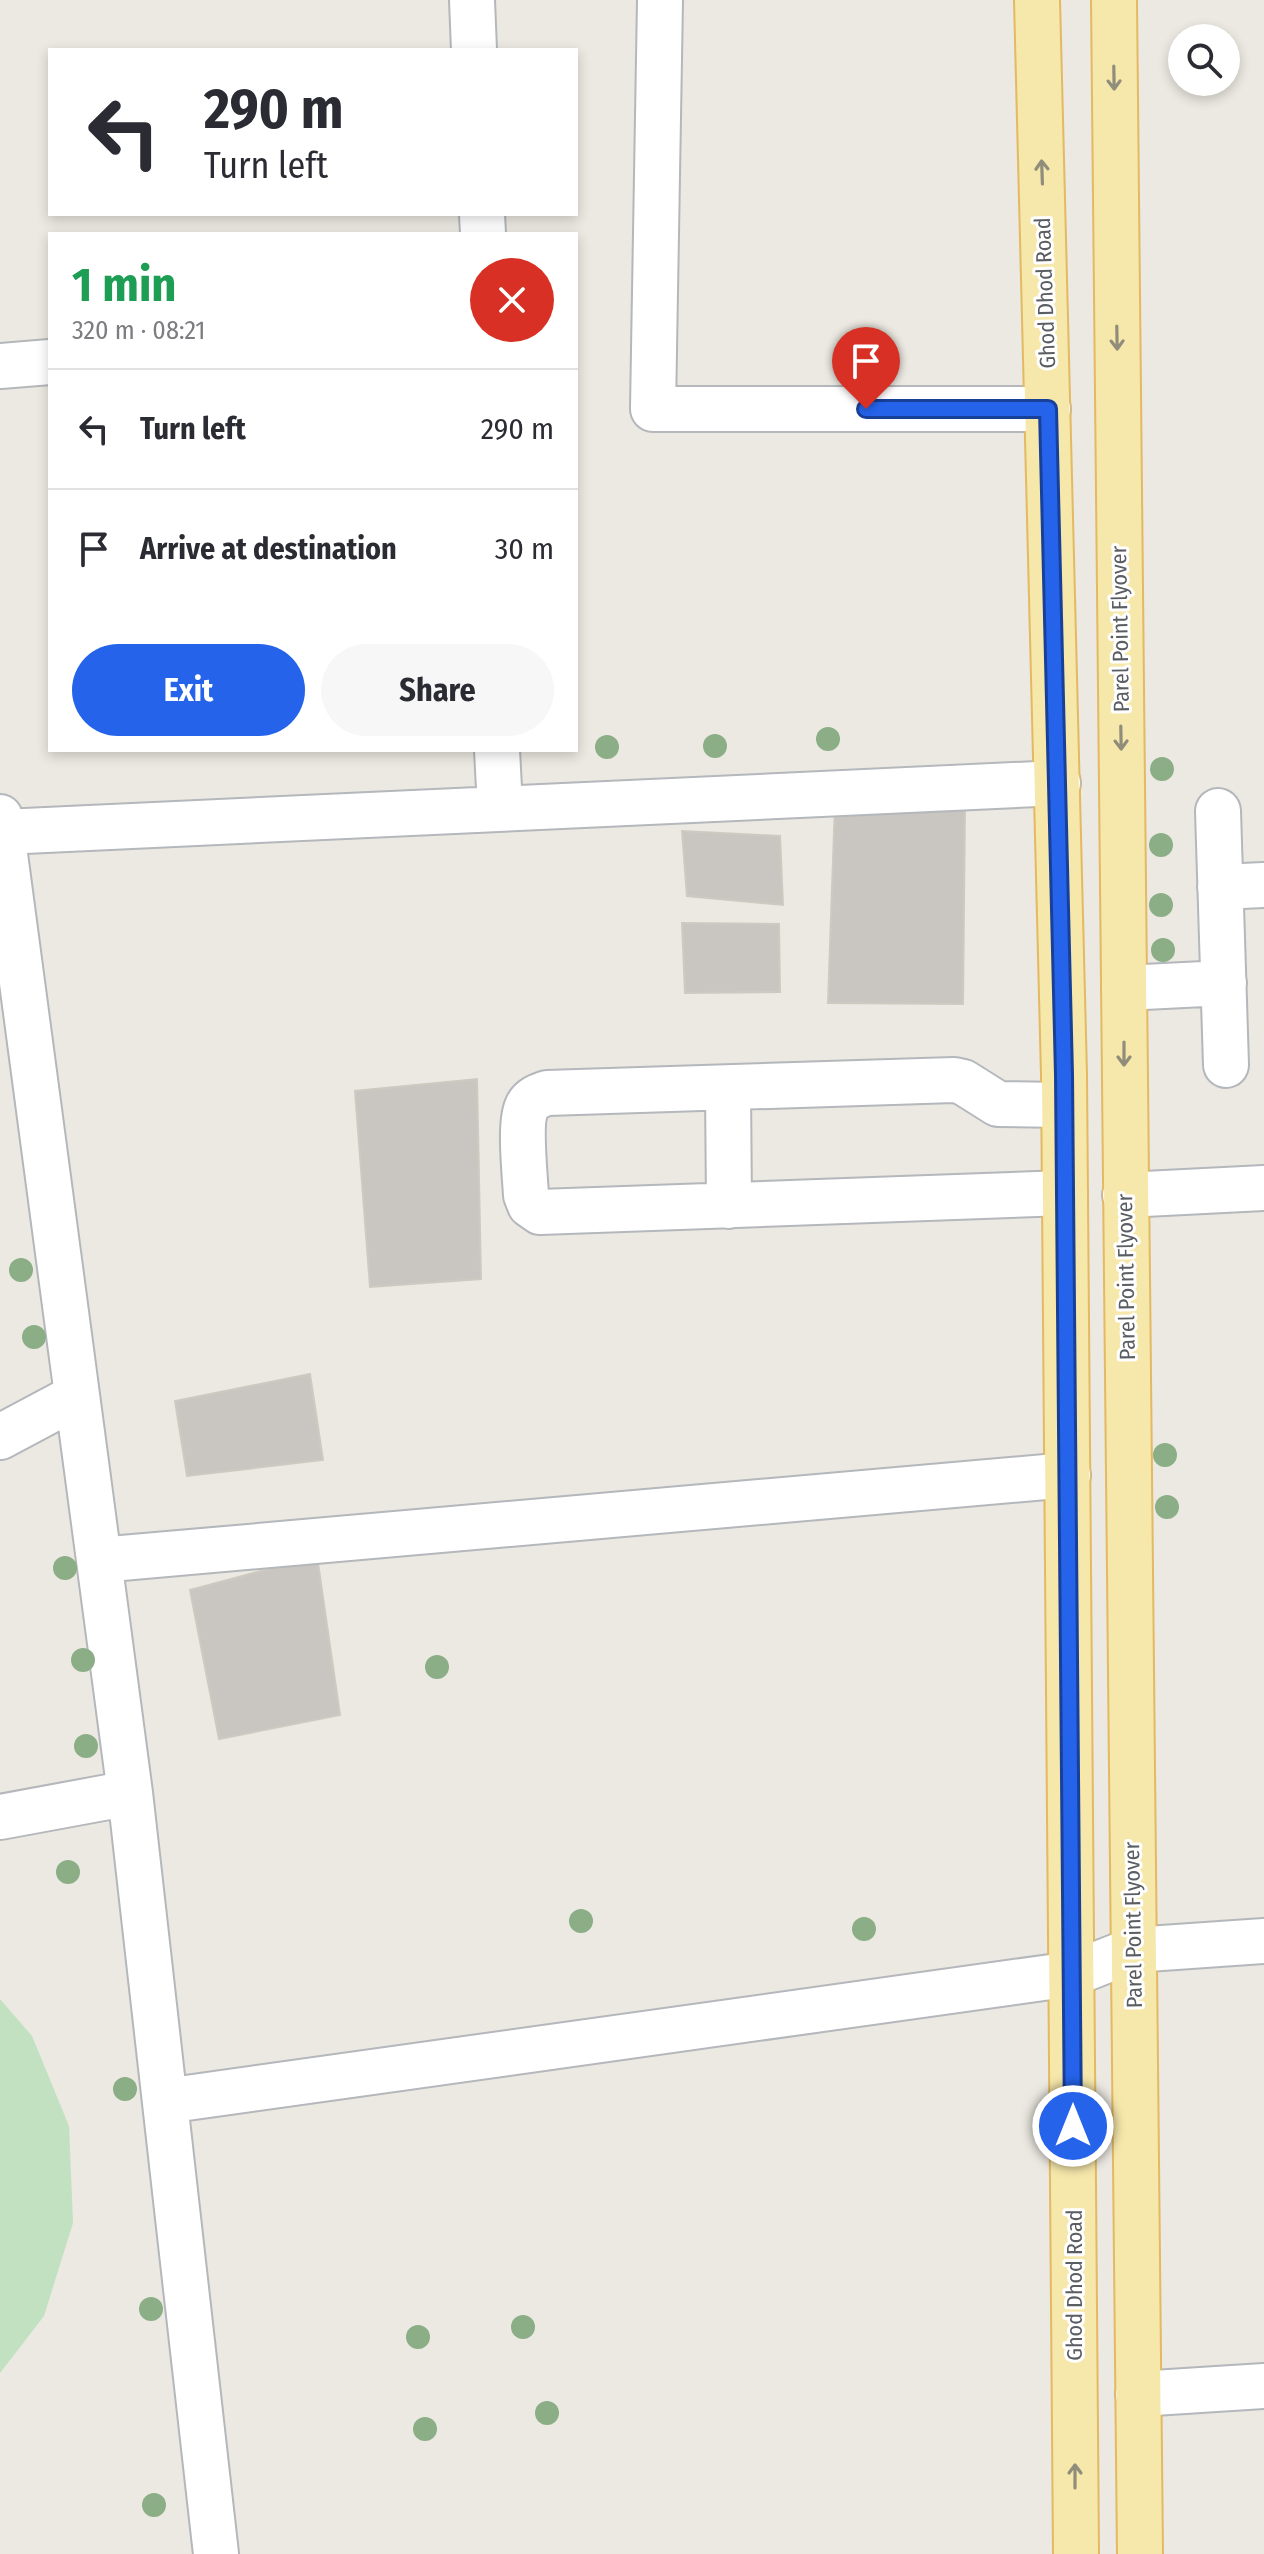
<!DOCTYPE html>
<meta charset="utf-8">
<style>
:root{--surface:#fff;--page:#f7f7f7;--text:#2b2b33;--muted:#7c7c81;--line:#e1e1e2;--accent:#2563eb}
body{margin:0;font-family:"Fira Sans Condensed",sans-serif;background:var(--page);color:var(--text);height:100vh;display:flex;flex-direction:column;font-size:30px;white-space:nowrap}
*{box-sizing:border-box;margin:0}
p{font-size:26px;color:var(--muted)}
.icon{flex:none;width:44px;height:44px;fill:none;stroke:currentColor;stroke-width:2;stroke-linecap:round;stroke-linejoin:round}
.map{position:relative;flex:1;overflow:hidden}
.drawer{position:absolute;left:48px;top:232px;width:530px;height:520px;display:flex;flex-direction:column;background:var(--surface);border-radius:0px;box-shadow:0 4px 12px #0003}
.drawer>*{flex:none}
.banner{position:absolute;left:48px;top:48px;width:530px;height:168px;border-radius:0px;box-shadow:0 4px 12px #0003;background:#fff;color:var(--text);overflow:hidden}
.buttons{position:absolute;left:1168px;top:24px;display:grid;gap:16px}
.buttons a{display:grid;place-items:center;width:72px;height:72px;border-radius:50%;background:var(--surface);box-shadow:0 4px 12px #0003;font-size:40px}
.pin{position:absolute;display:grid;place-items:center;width:68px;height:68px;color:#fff;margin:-82px -34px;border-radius:50% 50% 50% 0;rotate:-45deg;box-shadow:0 0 8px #0007}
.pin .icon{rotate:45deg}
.me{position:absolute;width:88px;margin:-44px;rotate:0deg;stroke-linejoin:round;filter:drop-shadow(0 0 6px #0008)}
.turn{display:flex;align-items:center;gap:28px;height:168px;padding:0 24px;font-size:36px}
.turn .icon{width:104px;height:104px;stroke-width:2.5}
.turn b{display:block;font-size:56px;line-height:68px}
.round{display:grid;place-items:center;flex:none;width:84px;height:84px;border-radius:42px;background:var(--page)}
.head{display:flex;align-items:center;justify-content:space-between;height:136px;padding:0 24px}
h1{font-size:48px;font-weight:700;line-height:60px;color:#1e9e55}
.primary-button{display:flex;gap:16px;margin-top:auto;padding:16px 24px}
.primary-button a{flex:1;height:92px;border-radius:48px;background:var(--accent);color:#fff;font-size:32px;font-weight:700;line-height:92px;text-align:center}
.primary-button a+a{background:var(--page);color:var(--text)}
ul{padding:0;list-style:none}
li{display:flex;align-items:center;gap:24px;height:120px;padding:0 24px;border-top:2px solid var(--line)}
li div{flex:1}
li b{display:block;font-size:30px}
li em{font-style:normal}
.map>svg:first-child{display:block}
.green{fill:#c2e1c0}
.building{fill:#c9c5c0;stroke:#cfcac1;stroke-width:2}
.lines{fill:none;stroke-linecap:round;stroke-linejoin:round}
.minor-casing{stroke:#b4b7bb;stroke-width:48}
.major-casing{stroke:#e3b963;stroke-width:48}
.minor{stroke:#fff;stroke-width:44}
.major{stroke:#f6e7ab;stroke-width:44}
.tree{fill:#8bae86}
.oneway{stroke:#918d7b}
.route-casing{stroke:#184099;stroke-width:20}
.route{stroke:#2563eb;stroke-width:14}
.labels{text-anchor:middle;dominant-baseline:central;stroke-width:6;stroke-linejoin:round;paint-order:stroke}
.street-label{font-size:22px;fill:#5a5d61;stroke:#fff}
</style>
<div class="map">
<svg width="1264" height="2554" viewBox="0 0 1264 2554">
<rect width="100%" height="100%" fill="#ebe9e1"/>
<path class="green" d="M0,1999L32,2036L69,2126L73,2223L44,2316L0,2373Z"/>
<path class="building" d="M835,803H965L963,1004L828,1003Z
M682,831L780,836L783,905L687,896Z
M682,923L779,924L780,992L685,993Z
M477,1079L481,1279L370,1287L355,1091Z
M310,1374L323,1460L187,1476L175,1401Z
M317,1556L340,1715L219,1739L190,1590Z"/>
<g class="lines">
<defs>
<path id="minor" d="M472,0L474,50
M660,0L653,409H1048
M482,214L483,234
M0,366L50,362
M497,750L500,808
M1218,811L1226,1065
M0,817L130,1793L216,2554
M3,832L1058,783
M1220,887L1264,885
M1124,988L1224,983
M728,1088L729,1206
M1064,1105L998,1104L963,1082L954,1080L547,1093C539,1096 531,1098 527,1107C519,1122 525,1176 526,1195L530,1205L540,1212L1065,1193
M1125,1195L1264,1188
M0,1437L77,1396
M99,1560L1068,1475
M0,1817L130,1793
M165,2101L1072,1974L1133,1950L1264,1941
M1138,2394L1264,2386"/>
<path id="major" d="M1037,0L1064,1075L1076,2554
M1114,0L1140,2554"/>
</defs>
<use href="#minor" class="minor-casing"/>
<use href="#major" class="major-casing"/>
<use href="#minor" class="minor"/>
<use href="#major" class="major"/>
</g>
<g class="tree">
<circle cx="828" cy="739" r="12"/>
<circle cx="715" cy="746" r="12"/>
<circle cx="607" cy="747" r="12"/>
<circle cx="1162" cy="769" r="12"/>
<circle cx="1161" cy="845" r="12"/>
<circle cx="1161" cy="905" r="12"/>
<circle cx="1163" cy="950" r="12"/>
<circle cx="21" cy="1270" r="12"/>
<circle cx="34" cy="1337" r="12"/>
<circle cx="1165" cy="1455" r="12"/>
<circle cx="1167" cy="1507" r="12"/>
<circle cx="65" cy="1568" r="12"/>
<circle cx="83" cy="1660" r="12"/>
<circle cx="437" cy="1667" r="12"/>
<circle cx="86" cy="1746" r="12"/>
<circle cx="68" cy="1872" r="12"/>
<circle cx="581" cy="1921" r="12"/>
<circle cx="864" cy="1929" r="12"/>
<circle cx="125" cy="2089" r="12"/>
<circle cx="151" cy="2309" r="12"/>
<circle cx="523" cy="2327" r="12"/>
<circle cx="418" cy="2337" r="12"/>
<circle cx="547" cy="2413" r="12"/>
<circle cx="425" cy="2429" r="12"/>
<circle cx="154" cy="2505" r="12"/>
</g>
<defs><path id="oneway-shaft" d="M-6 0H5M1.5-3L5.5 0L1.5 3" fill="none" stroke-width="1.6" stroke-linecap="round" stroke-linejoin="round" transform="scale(2)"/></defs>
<g class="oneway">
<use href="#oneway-shaft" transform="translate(1114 78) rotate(89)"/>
<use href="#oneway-shaft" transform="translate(1042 172) rotate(-92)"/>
<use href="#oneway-shaft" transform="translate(1117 338) rotate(89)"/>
<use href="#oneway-shaft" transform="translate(1121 738) rotate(89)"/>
<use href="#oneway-shaft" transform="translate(1124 1054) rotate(90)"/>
<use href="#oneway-shaft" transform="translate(1075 2476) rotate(-90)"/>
</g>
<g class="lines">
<defs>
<path id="route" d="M866,409H1048L1064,1075L1073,2126"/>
</defs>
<use href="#route" class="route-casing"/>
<use href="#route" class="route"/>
</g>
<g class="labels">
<g class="street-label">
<text transform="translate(1045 293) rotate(-92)">Ghod Dhod Road</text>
<text transform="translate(1120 629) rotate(-91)">Parel Point Flyover</text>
<text transform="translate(1126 1277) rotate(-91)">Parel Point Flyover</text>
<text transform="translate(1133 1925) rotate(-91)">Parel Point Flyover</text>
<text transform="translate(1074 2285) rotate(-90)">Ghod Dhod Road</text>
</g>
</g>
</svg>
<div class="buttons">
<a><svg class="icon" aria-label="search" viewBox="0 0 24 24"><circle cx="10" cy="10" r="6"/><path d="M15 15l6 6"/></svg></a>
</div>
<div class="pin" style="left:866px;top:409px;background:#d93025"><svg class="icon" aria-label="arrive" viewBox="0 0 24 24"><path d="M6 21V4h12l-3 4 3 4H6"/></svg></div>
<svg class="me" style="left:1073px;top:2126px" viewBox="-20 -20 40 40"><circle r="17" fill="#2563eb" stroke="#fff" stroke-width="3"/><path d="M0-11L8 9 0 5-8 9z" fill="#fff"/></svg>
<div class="banner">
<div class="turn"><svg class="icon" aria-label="left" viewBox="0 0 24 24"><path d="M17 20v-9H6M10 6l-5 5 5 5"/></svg><div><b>290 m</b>Turn left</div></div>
</div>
<section class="drawer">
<div class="head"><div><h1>1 min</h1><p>320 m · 08:21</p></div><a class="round" style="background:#d93025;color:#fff"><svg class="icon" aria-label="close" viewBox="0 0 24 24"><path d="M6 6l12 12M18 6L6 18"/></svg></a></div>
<ul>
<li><svg class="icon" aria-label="left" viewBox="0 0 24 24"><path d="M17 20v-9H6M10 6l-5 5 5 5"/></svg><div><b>Turn left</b></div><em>290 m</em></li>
<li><svg class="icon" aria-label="arrive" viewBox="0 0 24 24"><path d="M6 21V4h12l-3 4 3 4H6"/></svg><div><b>Arrive at destination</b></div><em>30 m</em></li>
</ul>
<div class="primary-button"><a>Exit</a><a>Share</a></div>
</section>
</div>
